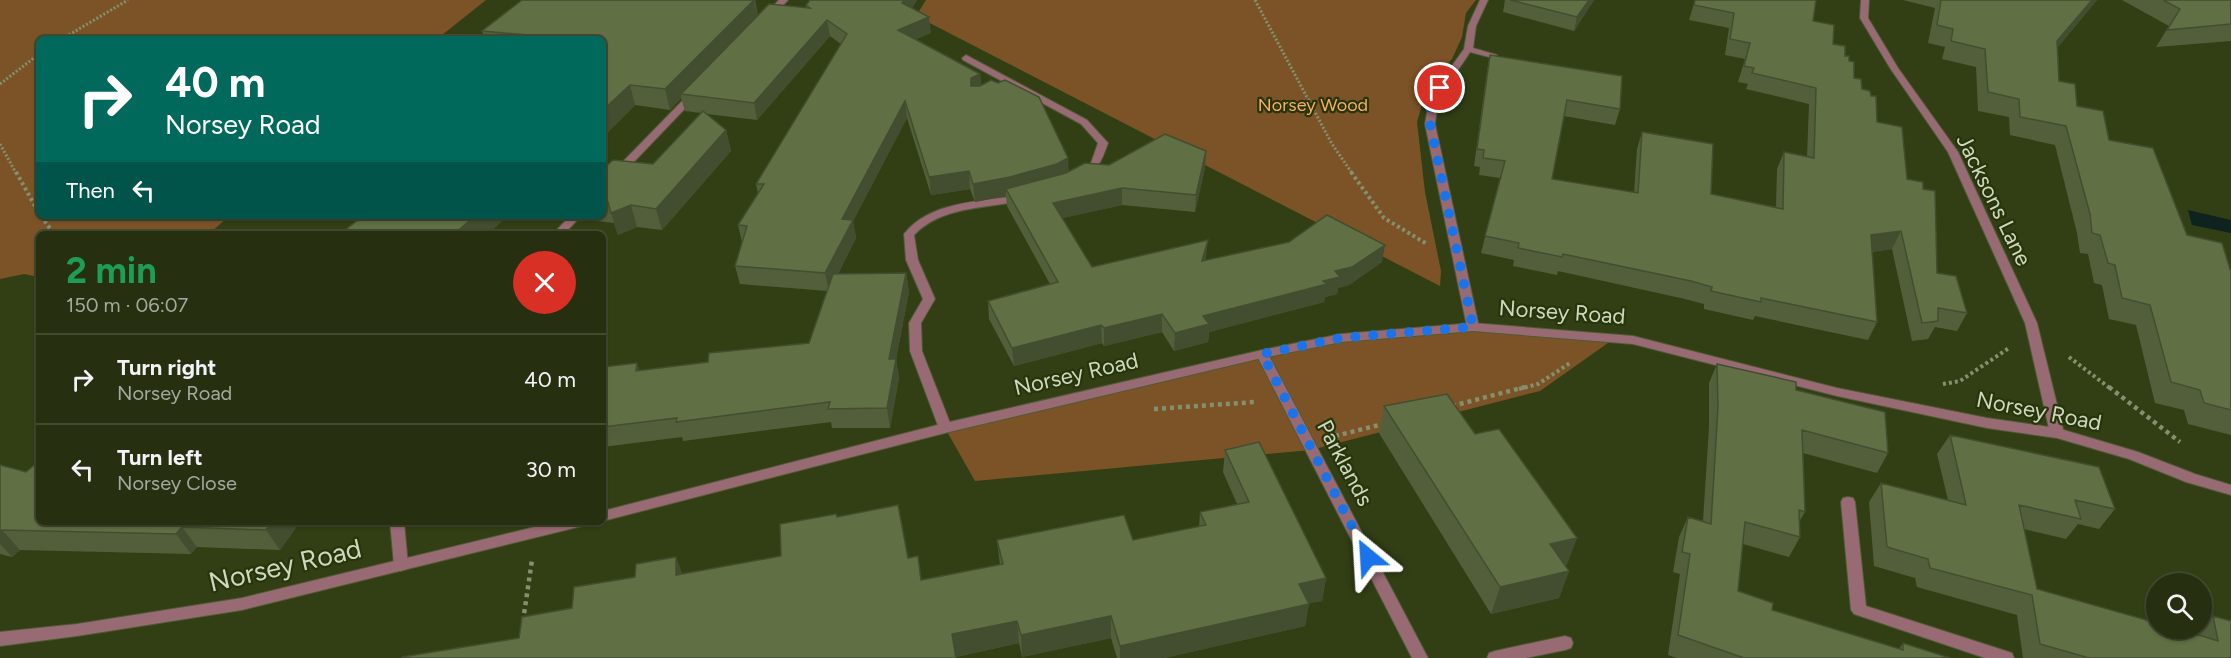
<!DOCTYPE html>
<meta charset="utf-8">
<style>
:root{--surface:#262f10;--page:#2e3719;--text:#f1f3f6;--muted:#a4a99f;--line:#424a30}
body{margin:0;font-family:Figtree,sans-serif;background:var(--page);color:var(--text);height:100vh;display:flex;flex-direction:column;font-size:22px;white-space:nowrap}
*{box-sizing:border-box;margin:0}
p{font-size:20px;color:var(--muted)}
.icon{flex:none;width:33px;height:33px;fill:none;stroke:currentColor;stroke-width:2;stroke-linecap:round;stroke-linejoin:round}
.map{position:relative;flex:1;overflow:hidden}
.side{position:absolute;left:36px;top:231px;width:570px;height:294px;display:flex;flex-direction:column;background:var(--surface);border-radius:9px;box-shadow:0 2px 4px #0004,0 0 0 2px var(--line)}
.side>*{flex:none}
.guide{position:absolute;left:36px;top:36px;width:570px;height:183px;border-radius:9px;box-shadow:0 2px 4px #0004,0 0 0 2px var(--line);background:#00695c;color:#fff;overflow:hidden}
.fabs{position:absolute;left:2146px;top:573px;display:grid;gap:12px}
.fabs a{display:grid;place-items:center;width:66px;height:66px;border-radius:50%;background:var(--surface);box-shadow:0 2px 4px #0004,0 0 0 2px var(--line);font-size:30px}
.pin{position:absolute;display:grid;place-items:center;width:51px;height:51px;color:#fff;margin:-26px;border:3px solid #fff;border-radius:50%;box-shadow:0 2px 6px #0007}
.me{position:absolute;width:66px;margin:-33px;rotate:333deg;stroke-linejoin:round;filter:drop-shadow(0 0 4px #0008)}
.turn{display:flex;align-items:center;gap:21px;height:126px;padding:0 30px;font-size:27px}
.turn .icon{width:78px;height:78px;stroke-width:2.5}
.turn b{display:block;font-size:42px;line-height:51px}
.then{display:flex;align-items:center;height:57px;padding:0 30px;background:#0003;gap:12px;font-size:22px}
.round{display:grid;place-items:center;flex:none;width:63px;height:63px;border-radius:32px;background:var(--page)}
.overview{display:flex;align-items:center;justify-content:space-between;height:102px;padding:0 30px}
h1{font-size:36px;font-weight:700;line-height:45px;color:#1e9e55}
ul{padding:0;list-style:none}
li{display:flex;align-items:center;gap:18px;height:90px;padding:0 30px;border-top:2px solid var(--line)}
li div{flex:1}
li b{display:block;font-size:22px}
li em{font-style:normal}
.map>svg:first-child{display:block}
.green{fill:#7c5327}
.water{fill:#0e2220}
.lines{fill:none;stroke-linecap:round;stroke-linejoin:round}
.minor-casing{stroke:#4e5b34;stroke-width:2}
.tertiary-casing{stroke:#4e5b34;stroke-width:2}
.path-far2{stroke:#84906f;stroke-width:3;stroke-dasharray:2 2;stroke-linecap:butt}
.path-far1{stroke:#84906f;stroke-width:4;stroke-dasharray:3 3;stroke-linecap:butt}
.path{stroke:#84906f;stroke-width:4.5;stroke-dasharray:4 4;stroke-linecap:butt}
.minor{fill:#986a74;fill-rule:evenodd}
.tertiary{fill:#986a74;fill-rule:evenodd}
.wall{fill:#535f3a}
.shaded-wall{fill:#434e30}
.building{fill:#606f44;stroke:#434e30;stroke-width:1.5}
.route{stroke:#1a73e8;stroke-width:10;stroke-dasharray:0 18}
.labels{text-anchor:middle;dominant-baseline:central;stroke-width:4.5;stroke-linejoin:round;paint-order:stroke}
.far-park-label{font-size:18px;fill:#faae5f;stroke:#28350a}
.street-label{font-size:22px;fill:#ced8c0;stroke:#28350a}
.near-street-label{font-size:27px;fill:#ced8c0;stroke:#28350a}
</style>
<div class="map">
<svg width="2231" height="658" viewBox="0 0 2231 658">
<rect width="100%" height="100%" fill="#323f15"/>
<path class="green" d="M0,0H486L437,39H39V216H229L209,234H39V277L24,274L0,279Z
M926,0H1476L1466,13L1462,37L1452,59L1428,84L1417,122L1425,192L1441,271L1440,286L916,16Z
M1473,327L1615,338L1540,391L1311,450L975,481L945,428L1341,338Z"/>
<path class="water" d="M2188,210L2231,220V233L2192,225Z"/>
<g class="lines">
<defs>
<path id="minor" d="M779,0H788L771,18H765V14Z
M1480,0H1488L1476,26L1473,48L1497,55L1493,58L1470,52C1454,78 1438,92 1435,124L1479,327L1473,331L1467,327L1425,124L1429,101L1439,84L1464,49L1468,26Z
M1861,0H1869L1868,18L1898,68L1958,152L2037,323L2064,433L2062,436H2052L2050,433L2025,323L1948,152L1890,68L1860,18Z
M966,55L1087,120L1108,143C1103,157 1099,170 1084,176L1079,173L1091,163L1098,143L1081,124L963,60L962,58Z
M694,91L697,92V96L607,190L603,191V182L691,92Z
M1021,195L1026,198L1025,200C987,209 943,205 914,235L918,260L935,299L921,323L922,351L952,428L950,431H940L910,351L909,323L923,299L906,260L904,234C931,200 982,202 1021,195Z
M570,216H581L564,234H553Z
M1262,350L1268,354L1428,658H1412L1256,354Z
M1848,497L1853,498L1855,502L1866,606L2006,651L2012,653L2014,658H1985L1854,614L1851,610L1841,502L1843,498Z
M390,522H404L408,565L406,569L401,571L396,569L394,565Z
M1565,636L1571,638L1573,643L1571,648L1565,650L1526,658H1487L1489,653L1495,651Z"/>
<path id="tertiary" d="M1473,323L1633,336L1837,388L1987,418L2057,428L2138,452L2195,474L2231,485V495L2186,482L2129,459L2057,438L1987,428L1837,396L1633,344L1473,331L1341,342L1262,358L945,433L603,521V511L945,423L1262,350L1341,334Z
M555,522H585L583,526L578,527L242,610L77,636L0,646V632L77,624L242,598Z"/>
</defs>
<use href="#minor" class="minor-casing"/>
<use href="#tertiary" class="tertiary-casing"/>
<path class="path-far2" d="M1255,0L1332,144L1352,173
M62,39L128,0
M0,84L39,54
M0,144L16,173"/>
<path class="path-far1" d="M16,172L39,213
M1351,172L1384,218L1427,244
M41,216L54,234
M2069,357L2111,389
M1943,384L1960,381L2009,348
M1519,389L1538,384L1570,363"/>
<path class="path" d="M2109,387L2180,442
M1452,406L1525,387
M1154,409L1255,402
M1335,436L1383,424
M523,621L532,560"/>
<use href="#minor" class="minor"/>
<use href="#tertiary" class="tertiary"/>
</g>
<path class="wall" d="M755,0L758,16L806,8V5L810,0H917L912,8L931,33L916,39L980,74L981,86L1069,172L1109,165L1205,168L1195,212L1122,205L1062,218L1092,267L1206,258V260L1382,262L1349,285L1338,288L1337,294L1325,297L1324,302L1209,332L1208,342L1174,351L1162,332L1104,346L1102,343L1014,366L989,319L988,301L1050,284L1007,206L1006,196L975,202L970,189L931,195L907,118L853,221L856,238L838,274L906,273L909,292L896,359L899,378L890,428H832L831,422L683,441L682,437L603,447V367L640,371L708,362L809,343L827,291L740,284L735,266L742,242L738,225L758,194L756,184L841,44L830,36L757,120L707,114L726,130L731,151L662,230L637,227L618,235L614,223L582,219L581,216H603V169L653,164L701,113L685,111L681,98L670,110L635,105L603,137V39H485L482,31Z
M1505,0H1594L1574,31L1503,12Z
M1695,0L1813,21L1845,56L1849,61L1854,78L1862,89L1871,96L1877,122L1907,179L1923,189L1937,273L1967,313L1957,331L1935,327L1928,339L1912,341L1892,249L1872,252L1877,322L1868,340L1755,316L1753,320L1704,309V304L1685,299L1558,271L1557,275L1513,266L1514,260L1481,253L1500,178L1479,175L1480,167L1474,166L1487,71L1490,55L1620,109L1615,125L1564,116L1552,179L1634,193L1637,149L1642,132L1711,194L1776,207L1777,169L1784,152L1807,157L1809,104L1746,89L1748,84L1738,82L1745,59L1725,55L1729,28L1689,20Z
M1903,0H2097L2058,47L2059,81L2077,106L2109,140L2187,235L2231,272V435L2188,424L2184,410L2155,403L2136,325L2109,319L2102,285L2094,283L2088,254L2080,253L2077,233L2055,145L2010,135L2009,117L1978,111L1976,67L1942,59L1945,47L1928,43L1935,8Z
M2122,0H2231V41L2156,47L2169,26Z
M1717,364L1796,390L1888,453L1877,473L1803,453L1805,512L1799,522L1800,537L1789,557L1743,544L1738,591L1772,610L1899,649L1903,643L1950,658H1677L1668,655L1680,574L1673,572L1679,537L1688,517L1703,521L1709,427V383Z
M1384,406L1567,565H1565L1569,571L1559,598L1491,614L1379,433Z
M1950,435L2115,509L2099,529L2078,524L2066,539L2024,529L2037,589L2196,634L2213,616L2231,658H2023L2017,615L1917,587L1915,578L1874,566L1869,502L1881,483L1948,500L1937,454Z
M1225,450L1326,578L1322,601L1309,603L1305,626L1164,658H1117L1111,638L1022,657L1019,643L956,657L519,638L572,608L676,557L682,574L781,556L837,517L908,558L922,580L1000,565L997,540H1133L1199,527L1200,512L1237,504L1223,472Z
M0,465L39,522H300L280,550L197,547L191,554L20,550L12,557L0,554Z"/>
<path class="shaded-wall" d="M754,0L758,18L681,94V98L670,110L665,89Z
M904,0H917L904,19L902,3Z
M1589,0H1594L1574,31L1577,17Z
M2092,0H2097L2048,59L2057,41Z
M929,17L931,33L900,46L898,30Z
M827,20L830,36L757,120L754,103Z
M980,74L981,90L971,86V78Z
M630,85L635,105L603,137V110Z
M905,101L907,118L853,221L856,238L829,291L825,273L842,219Z
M726,130L731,151L662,230L656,209Z
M1206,151L1205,168L1195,212L1196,195Z
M1068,158L1069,176L1006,189V196L975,202L973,184Z
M969,171L970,189L931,195L929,177Z
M1122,188V205L1054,220L1053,203Z
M631,205L637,227L618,235L611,213Z
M475,216H508L488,234H454Z
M1901,231L1892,249L1862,253L1871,235Z
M1208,240L1206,258L1201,279L1202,261Z
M1385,245L1382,262L1349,285L1338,288L1337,294L1325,297L1324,302L1209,332L1208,342L1174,351L1175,333L1203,316L1323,281L1335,271Z
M906,273L909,292L896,359L899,378L890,428L887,408L889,359Z
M1162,314V332L1104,346V328Z
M1101,325L1102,343L1014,366L1012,348Z
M637,363L644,382L636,371Z
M272,522H300L280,550L266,530Z
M182,527L197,547L191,554L176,534Z
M2,530L20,550L12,557L0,544V532Z
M1577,538L1567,565L1541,571L1550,544Z
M676,557L684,579L676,575Z
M1569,571L1559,598L1491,614L1500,587Z
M1326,578L1322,601L1296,606L1299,584Z
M1309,604L1305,626L1164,658H1120V646Z
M1111,616V638L1022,657L1021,635Z
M1017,621L1019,643L955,657L952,634Z"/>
<path class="building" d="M522,0H754L665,89L630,85L603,110V39H576L482,31Z
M810,0H904L902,3L929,17L898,30L980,74L971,78V86H980L991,80L998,83L1005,80L1039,97L1068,158L1057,164L1010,177L973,184L969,171L929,177L905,101L842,219L853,220L825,273L735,266L747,226L738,225L764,184H756L847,34L827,20L754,103L681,94L769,4L810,8L806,5Z
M1510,0H1589L1577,17Z
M1695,0H1816L1813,21L1834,25L1833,44L1845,46V56H1849V61L1854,62V78L1861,79L1862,89L1870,91L1871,96H1876L1877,122L1902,127L1907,179L1923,182V189L1935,191L1937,273L1956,276L1967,313L1938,308V321L1922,323L1901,231L1871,235L1877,322L1761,298V302L1711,291L1712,287L1691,281L1563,254L1562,257L1518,248L1519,243L1485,236L1505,161L1483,158L1484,150L1477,149L1490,55L1622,76L1620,109L1567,100L1552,179L1638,193L1642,132L1713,144L1711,194L1783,209L1784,152L1814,158L1816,88L1752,73L1754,68L1744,66L1750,43L1730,39L1734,13L1694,5Z
M1941,0H2092L2057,41L2059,81L2075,84L2077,106L2103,111L2109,140L2153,148L2187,235L2222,243L2231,272V410L2204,403L2200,390L2171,382L2150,305L2122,298L2115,265L2108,263L2100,235L2092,233L2090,214L2066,126L2020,117L2019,99L1988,92L1985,49L1951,41L1953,29L1937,25Z
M2163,0H2231V24L2167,30L2180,9Z
M703,111L726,130L656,209L631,205L611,213L608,202L603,201V169L613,160L653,164Z
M1165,134L1206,151L1196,195L1122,188L1053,203L1092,267L1208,240L1202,261L1289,242L1327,215L1385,245L1352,267L1335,271L1340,277L1323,281L1327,284L1203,316L1209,324L1175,333L1162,314L1104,328L1101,325L1012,348L988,301L1058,282L1006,189L1066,173L1085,163L1109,165Z
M363,216H475L454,234H340Z
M906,273L889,359H896L887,408L828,409L830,402L676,422L677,418L603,427V367L637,363L636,371L708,362L709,353L809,343L833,274Z
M1717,364L1796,382V390L1885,412L1888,453L1802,430L1805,512L1799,510L1800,537L1745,522L1738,591L1773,603L1772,610L1903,650V643L1950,658H1744L1678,635L1690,554L1682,552L1688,517L1711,524L1718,407Z
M1447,394L1475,434L1499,429L1577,538L1550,544L1569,571L1500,587L1384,406Z
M1950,435L2099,467L2115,509L2075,500L2081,519L2019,505L2037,589L2157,623V628H2176L2218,641L2213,616L2231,621V658H2089L2040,644L2032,595L1930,568L1928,559L1887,547L1881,483L1966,505Z
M1259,442L1326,578L1299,584L1309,604L1120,646L1111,616L1021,635L1017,621L952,634L956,658H402V657L519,638L522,617L572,608L574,587L635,577L636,564L676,557V575L781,556L780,524L836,514L837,517L898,505L908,558L918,556L921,580L1003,564L997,540L1124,515L1133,540L1206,525L1200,512L1249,502L1225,450Z
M39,461V522H272L266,530L182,527L176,534L2,530L0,532V465L26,472Z"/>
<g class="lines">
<path class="route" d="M1368,557L1262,354L1341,338L1473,327L1430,124V106L1440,88"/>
</g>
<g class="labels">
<g class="far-park-label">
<text x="1313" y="105">Norsey Wood</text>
</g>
<g class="street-label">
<text transform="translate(1994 200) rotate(64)">Jacksons Lane</text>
<text transform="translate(1562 312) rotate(4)">Norsey Road</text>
<text transform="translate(1076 374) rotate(-13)">Norsey Road</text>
<text transform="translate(2039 411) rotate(11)">Norsey Road</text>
<text transform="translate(1345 463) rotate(62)">Parklands</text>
</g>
<g class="near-street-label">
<text transform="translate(285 565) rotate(-13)">Norsey Road</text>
</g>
</g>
</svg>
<div class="fabs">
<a><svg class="icon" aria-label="search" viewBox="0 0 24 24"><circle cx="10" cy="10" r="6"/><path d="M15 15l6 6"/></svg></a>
</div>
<div class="pin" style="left:1440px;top:88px;background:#d93025"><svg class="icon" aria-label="arrive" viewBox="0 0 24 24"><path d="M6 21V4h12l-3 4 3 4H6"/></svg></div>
<svg class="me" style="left:1368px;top:557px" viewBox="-20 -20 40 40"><path d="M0-17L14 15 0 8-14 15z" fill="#1a73e8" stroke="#fff" stroke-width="4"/></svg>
<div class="guide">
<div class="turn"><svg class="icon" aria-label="right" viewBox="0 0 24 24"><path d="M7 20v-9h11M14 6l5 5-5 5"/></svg><div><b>40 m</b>Norsey Road</div></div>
<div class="then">Then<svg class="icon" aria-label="left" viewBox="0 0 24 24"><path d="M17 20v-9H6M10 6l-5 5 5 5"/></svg></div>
</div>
<section class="side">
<div class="overview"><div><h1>2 min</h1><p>150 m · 06:07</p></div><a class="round" style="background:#d93025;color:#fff"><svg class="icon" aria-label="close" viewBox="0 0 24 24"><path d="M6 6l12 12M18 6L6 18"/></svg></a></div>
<ul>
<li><svg class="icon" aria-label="right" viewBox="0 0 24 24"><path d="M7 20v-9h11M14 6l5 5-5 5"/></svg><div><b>Turn right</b><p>Norsey Road</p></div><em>40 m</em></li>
<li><svg class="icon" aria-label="left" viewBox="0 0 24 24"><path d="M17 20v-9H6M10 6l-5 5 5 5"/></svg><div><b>Turn left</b><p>Norsey Close</p></div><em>30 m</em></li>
</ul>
</section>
</div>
